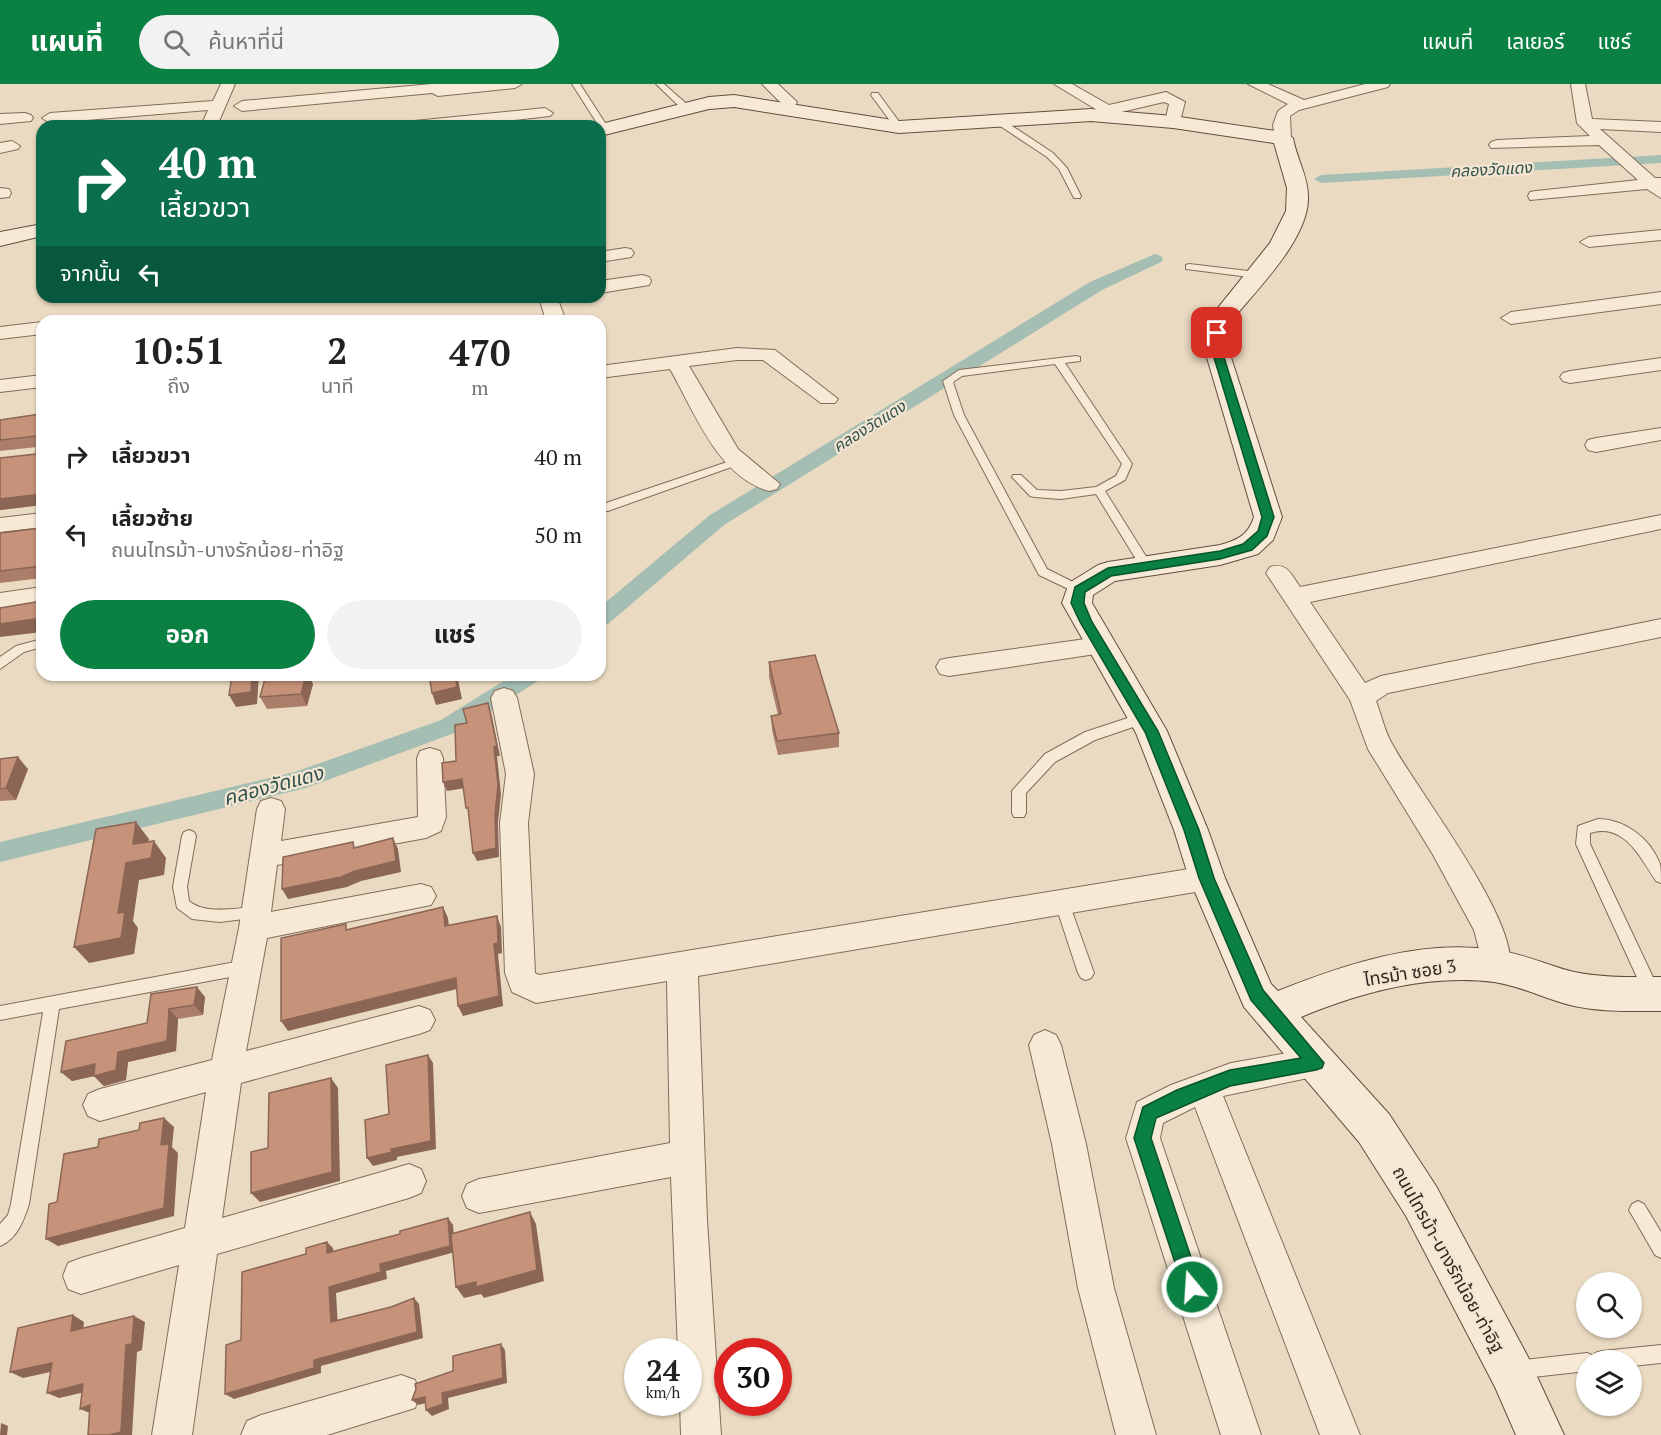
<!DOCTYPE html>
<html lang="th">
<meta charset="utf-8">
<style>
:root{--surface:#fff;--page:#f2f2f2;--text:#222;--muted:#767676;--accent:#0b8043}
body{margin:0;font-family:"PT Serif","Noto Sans Thai",serif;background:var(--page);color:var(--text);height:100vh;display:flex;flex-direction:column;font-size:22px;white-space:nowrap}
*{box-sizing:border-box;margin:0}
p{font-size:20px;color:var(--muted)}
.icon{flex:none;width:33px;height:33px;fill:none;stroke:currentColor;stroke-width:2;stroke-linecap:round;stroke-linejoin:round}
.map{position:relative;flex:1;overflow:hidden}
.panel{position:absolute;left:36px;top:231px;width:570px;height:366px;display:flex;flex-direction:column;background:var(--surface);border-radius:18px;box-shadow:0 2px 4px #0004}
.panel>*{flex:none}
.guide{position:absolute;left:36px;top:36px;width:570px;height:183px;border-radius:18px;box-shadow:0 2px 4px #0004;background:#0b6e4f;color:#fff;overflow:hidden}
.tools{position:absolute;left:1576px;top:1188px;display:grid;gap:12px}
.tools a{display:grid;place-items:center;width:66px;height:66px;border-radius:50%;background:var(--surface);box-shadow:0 2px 4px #0004;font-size:30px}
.speed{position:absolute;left:624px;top:1254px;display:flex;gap:12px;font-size:30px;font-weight:700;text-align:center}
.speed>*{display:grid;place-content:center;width:78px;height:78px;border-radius:50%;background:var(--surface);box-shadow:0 2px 4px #0004;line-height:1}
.speed small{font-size:15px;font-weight:400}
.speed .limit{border:9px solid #d22;background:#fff;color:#111}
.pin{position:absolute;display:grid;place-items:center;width:51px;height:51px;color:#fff;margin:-26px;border-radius:12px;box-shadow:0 3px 9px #0006}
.me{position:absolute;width:66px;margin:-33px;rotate:342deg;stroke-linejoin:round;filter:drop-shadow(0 0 4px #0008)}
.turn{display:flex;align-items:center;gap:21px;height:126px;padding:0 24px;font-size:27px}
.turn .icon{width:78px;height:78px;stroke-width:2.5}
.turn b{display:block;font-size:42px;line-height:51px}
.then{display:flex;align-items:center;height:57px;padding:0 24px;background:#0003;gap:12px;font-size:22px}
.eta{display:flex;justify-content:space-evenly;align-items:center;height:102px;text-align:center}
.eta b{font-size:36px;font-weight:700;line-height:42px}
.action{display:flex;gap:12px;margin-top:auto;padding:12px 24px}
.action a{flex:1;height:69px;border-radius:36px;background:var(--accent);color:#fff;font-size:24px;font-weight:700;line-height:69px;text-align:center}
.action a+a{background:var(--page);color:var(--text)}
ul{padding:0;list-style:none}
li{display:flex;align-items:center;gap:18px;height:78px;padding:0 24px}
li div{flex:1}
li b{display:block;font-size:22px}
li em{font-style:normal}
header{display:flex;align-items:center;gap:36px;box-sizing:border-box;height:84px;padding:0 30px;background:var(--accent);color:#fff}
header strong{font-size:28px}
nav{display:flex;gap:33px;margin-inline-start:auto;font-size:21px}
.search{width:420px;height:54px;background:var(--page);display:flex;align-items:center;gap:15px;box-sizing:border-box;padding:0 21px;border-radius:33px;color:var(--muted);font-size:22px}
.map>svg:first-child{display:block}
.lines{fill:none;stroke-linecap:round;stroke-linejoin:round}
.canal{fill:#a4beb3;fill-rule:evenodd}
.lane-casing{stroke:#836c5a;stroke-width:2}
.street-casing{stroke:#836c5a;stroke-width:2}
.secondary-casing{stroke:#654d3e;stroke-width:2}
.lane{fill:#f6e9d5;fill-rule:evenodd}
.street{fill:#f6e9d5;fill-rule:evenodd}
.secondary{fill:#f6e9d5;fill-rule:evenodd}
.wall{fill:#aa7e69}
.shaded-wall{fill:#8b6655}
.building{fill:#c6927a;stroke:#8b6655;stroke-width:1.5}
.route{fill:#0b8043;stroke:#07532c;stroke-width:1.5}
.labels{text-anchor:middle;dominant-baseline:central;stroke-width:4.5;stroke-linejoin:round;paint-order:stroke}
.far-water-label{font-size:16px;font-style:italic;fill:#2e534d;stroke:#f3e5d1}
.street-label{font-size:18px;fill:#34261e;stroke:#f3e5d1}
.water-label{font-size:20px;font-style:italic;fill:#2e534d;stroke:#f3e5d1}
</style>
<header>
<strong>แผนที่</strong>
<div class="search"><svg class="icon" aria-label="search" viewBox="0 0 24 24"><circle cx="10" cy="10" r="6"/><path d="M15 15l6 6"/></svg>ค้นหาที่นี่</div>
<nav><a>แผนที่</a><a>เลเยอร์</a><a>แชร์</a></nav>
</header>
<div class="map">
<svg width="1661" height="1351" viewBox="0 0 1661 1351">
<rect width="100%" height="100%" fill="#ebdac2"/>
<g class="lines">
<path class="canal" d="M1661,71V79L1321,99L1314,95L1321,91Z
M1155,170L1161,172L1163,175L1161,178L1102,206L724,441L608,540L600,543V523L710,431L1090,198Z
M513,591H541L538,597L457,648L306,704L0,778V758L295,688L441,636Z"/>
<defs>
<path id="lane" d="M572,0H580L609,45L608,47H602Z
M656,0H664L689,22V26H683Z
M872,9H878L903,43L902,45H896L871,11Z
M994,34H1000L1053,69L1067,84L1081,112L1080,114H1074L1059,85L1047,73L994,38Z
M1189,180L1257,188L1262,191L1257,194L1186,185V181Z
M1076,272L1080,273V277L1065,279L1132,380L1125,396L1105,407L1152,482L1150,485H1142L1096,410L1061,415L1034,413L1030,412L1012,393L1013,391H1021L1037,406L1061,407L1096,403L1116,392L1122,380L1055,280L962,292L953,298L964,331L1047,485L1083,503L1085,506L1083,509L1079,510L1039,491L954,331L943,297L959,286Z
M736,375L740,376V380L608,427H600V421Z
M42,555V563L24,568L0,585V573L16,562Z
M1143,629L1148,630L1150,634L1148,638L1095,656L1055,678L1026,709V729L1024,733H1014L1012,729V707L1045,670L1085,648Z
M1598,735C1625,735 1650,754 1660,780C1661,785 1661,793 1661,799L1656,797C1640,773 1624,738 1590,749V760L1660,908L1658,913L1652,915L1646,913L1576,760L1578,742Z
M189,746L194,748L196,752L187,803L189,817C205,831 235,824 255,823L260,825L262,829L260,833L220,838L192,835L177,824L173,803L182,752L184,748Z
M1061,810L1066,812L1068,816L1094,889L1091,894L1086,896L1081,894L1078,889L1054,816L1056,812Z
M246,876L251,878L254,883L251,888L246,890L59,925L29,1120C24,1136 17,1155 0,1162V1140L8,1131L11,1120L43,928L0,936V922Z
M1638,1117L1644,1120L1661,1148V1174L1655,1171L1629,1126L1632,1120Z
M1661,1261V1279L1632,1282V1276H1587V1287L1516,1295L1509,1293L1507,1286L1509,1279L1516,1277L1587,1269L1594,1272L1595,1269L1602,1267Z"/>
<path id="street" d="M221,0H235L217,42H201L208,26L50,39L42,34L50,29L213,17Z
M432,0H522L515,4L438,12L432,9L242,27L234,22L242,17Z
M762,0H778L797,18L792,28H782L781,19Z
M1054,0H1072L1109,21L1166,8L1185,18L1179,41H1167L1165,38L1169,20L1164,18L1121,28L1125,32L1122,35H1112Z
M1248,0H1268L1304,16L1365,0H1390L1388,3L1299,26L1290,32L1291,54L1283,59L1275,54L1273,41L1278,27L1288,20Z
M1571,0H1585L1592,35L1661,38V48L1600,45L1655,94H1661V114L1647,105L1530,116L1528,112L1530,108L1536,107L1638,96L1599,61L1491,64L1489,61L1491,58L1497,56L1590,52L1577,39Z
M545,24L553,29L550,32L461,42H406L414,37Z
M25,29L31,31L33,34L31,37L0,40V30Z
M12,57L20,62L18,65L0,69V59Z
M0,104L9,105L11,109L9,113L0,114Z
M1661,146V156L1589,163L1580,158L1589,153Z
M625,164L631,165L634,169L631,173L600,178V168Z
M642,191L649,193L651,197L649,201L600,209V197Z
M1661,208V220L1511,240L1501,234L1511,228Z
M539,213H557L566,237H546Z
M42,238V250L0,255V243Z
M737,264L775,266L838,315L835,319H821L763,276H737L689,282L738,365L780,400L777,405L769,407C718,393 694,327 670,285L600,294V282Z
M1661,274V286L1570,299L1563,297L1560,293L1563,289L1570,287Z
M42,291V303L0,308V296Z
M1661,344V356L1596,368L1588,366L1585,361L1588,356L1596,354Z
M42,429V443L0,448V434Z
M1661,431V445L1310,518L1365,599L1381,592L1661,535V553L1388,609L1376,617C1381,630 1384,644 1390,656C1413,702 1529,846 1508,892L1497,896L1486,892L1474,846L1432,769L1368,665L1350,616L1266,489L1270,483C1287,478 1291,490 1300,503Z
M42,503V519L0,525V509Z
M1100,553L1109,556L1112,562L1109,568L949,592L940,590L936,583L940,576L949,574Z
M504,604L513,607L517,614L534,690L528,739L535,889L539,891L1207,782L1217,785L1222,794L1217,803L1207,806L698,892L707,1136L721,1351H681L680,1318H688V1268H678L671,1093L479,1129L467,1124L462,1112L467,1100L479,1095L670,1059L667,897L536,919L512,908L505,889L500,739L506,690L491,614L495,607Z
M430,664L440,667L443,674L446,733L441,747L426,754L277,781L271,828L421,800L431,803L436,812L431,821L267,854L246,967L419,922L430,926L435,936L430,946L419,950L241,999L222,1134L409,1080L421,1085L426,1097L421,1109L409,1114L217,1170L192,1351H152L179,1181L81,1210L68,1205L63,1192L68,1179L81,1174L185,1144L206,1008L100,1037L88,1032L83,1021L88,1010L100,1005L212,976L239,844L257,725L261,717L271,714L281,717L285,725L281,757L418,733L417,674L420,667Z
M1045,946L1056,951L1061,961L1086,1060L1114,1204L1156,1351H1116L1078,1204L1052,1060L1029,961L1034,951Z
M1316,964L1327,968L1332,979L1327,990L1223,1012L1360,1351H1320L1195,1023L1163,1039L1160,1054L1261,1351H1221L1126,1054L1137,1018L1171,1001L1231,979Z
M401,1291L415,1296L420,1310L415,1324L327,1351H241L247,1337L261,1331Z"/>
<path id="secondary" d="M734,11L899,37L1091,25L1173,32L1283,48L1293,54C1296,73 1308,92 1308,112C1310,154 1257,205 1232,236L1229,249V267L1282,433L1273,456L1258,470L1220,481L1115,497L1093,511L1092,519L1167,647L1208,746L1225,794L1271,900L1278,907C1346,880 1421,855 1495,866C1523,869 1548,882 1574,888C1603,894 1632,893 1661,893V927C1632,927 1602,928 1574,922C1547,916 1522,902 1494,898C1428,890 1362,908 1301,933L1389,1030L1436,1102L1527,1271L1564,1351H1516L1495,1303L1406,1132L1359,1058L1244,923L1189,794L1174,746L1136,649L1062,519L1069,499L1098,481L1108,478L1220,461C1238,456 1248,451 1254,433L1205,267V249L1209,235L1270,159L1286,127L1287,104L1274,59L1173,44L1091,37L899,49L734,23L709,25L600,52V42H593L709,13Z
M42,140V152L0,162V148Z"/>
</defs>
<use href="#lane" class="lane-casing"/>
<use href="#street" class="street-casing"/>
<use href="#secondary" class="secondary-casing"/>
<use href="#lane" class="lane"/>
<use href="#street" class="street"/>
<use href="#secondary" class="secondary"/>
</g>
<path class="wall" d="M40,330L42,421L0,426V374L36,370L37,363L0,367V336Z
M42,444V494L0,499V449Z
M769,578L839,649V663L778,671L772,646L771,632L778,631L769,593Z
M266,591H308L313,600L307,622L267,625L260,613Z
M0,675L28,685L16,716L0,717Z
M151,910L205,913L203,931L178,935L176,967L128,978L126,996L104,1002L94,992L72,997L61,988L147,939Z"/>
<path class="shaded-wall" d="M42,410V421L0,426V415Z
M42,534V548L0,553V540Z
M252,591H259L257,620L236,623L229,611Z
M306,591H308L313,600L307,622L301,610Z
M455,591H457L462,615L436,621L432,609Z
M488,619L491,628L500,672H497L501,710L498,739L499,773L477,777L473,769Z
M18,673L28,685L16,716L6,704Z
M462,695L465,704L447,707L443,698Z
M136,738L149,755L146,775L154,757L166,774L164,791L139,796L133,837L138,844L134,870L89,879L74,863L118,829L126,779L133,760Z
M393,754L398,765L401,788L361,797L347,803L288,815L282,805Z
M443,823L448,834L450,852L445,842Z
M497,832L501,843L502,869L498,870L503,922L463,932L458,922L494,860Z
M456,894L461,904L288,947L281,937Z
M197,903L205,913L203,931L194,921Z
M169,925L178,935L176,967L128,978L126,996L104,1002L94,992L72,997L61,988L95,980L118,968Z
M428,971L433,979L436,1065L397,1073V1076L373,1082L367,1074L391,1065Z
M331,994L338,1004L340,1097L260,1118L251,1109Z
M164,1034L174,1043L172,1063L178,1069L174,1132L58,1162L46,1155L161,1061Z
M530,1128L536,1140L544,1197L484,1214L481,1210L464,1214L456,1203Z
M448,1134L453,1141L455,1168L386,1187L387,1195L336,1209L338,1244L331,1238L329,1203L380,1180Z
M327,1158L333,1164L334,1176L327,1169Z
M414,1214L419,1220L423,1254L321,1282V1289L234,1315L225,1310L314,1276Z
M73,1231L84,1238L82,1254L71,1247Z
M134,1232L145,1238L142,1266L137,1268L132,1351H109L126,1261Z
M501,1260L505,1266L507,1299L448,1314L449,1325L432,1332L426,1326L442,1309Z
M52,1279L64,1285L23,1294L10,1288Z
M83,1300L94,1306L59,1314L47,1309Z
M425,1313L430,1318L418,1321L412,1316Z
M90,1321L92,1330L80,1325Z
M1,1339L8,1342L7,1351H0Z"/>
<path class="building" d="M42,324V410L0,415V374L36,370L37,352L0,356V336L40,330Z
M42,444V482L0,487V449Z
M42,517V534L0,540V524Z
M815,571L839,649L777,657L771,632L781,630L769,578Z
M232,591H252L251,608L229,611Z
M266,591H306L301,610L260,613Z
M429,591H455L457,603L432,609Z
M488,619L497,662L494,663L498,701L495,730L496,764L473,769L468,724H466L462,695L443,698L442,679L456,677L455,641L467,639L463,625Z
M18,673L6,704L0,705V675Z
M136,738L133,760L154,757L151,774L126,779L118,829L125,828L121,854L74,863L96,745Z
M393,754L396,777L355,787L341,793L282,805L283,773L353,758L354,764Z
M443,823L445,842L497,832L498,859L494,860L499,912L458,922L456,894L281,937V854L346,840V846Z
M197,903L194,921L169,925L167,957L118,968L116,986L94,992L95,980L61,988L66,957L147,939L151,910Z
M428,971L431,1057L391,1065L392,1068L367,1074L365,1036L389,1030L386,981Z
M331,994L332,1088L251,1109V1068L268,1064L269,1009Z
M164,1034L161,1061L169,1060L164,1124L46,1155L49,1120L57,1118L64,1070L98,1063L99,1055L139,1046L140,1039Z
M530,1128L537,1186L476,1203V1198L456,1203L451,1150Z
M448,1134L450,1162L380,1180L381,1188L329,1203L331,1238L391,1223L414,1214L417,1248L314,1276V1284L225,1310L226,1261L241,1256L242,1188L306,1170V1164L327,1158V1169L400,1150V1147Z
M73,1231L71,1247L134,1232L132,1260L126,1261L121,1348L109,1351H88L90,1321L80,1325L83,1300L47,1309L52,1279L10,1288L18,1244Z
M501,1260L503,1294L442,1309L443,1320L426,1326L425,1313L412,1316L416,1305L415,1300L453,1287V1272Z"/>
<path class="route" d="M1217,246L1222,249V267L1274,433L1267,452L1252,466L1220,475L1111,492L1085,508L1084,519L1092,538L1158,647L1199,746L1214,794L1263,906L1324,979L1322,984L1316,986L1230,1002L1156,1034L1151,1054L1201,1203L1198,1209L1192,1212L1185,1209L1183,1203L1134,1054L1143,1023L1177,1006L1230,986L1301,974L1251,916L1199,794L1184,746L1145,648L1080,538L1071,519L1075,503L1108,484L1220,467L1243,460L1258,447L1262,433L1212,267V249Z"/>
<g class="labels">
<g class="far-water-label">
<text transform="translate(1491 85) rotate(-3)">คลองวัดแดง</text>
<text transform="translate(869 342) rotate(-32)">คลองวัดแดง</text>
</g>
<g class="street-label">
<text transform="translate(1410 888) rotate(-9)">ไทรม้า ซอย 3</text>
<text transform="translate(1449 1175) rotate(61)">ถนนไทรม้า-บางรักน้อย-ท่าอิฐ</text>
</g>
<g class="water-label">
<text transform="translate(273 701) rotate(-15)">คลองวัดแดง</text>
</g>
</g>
</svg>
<div class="tools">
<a><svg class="icon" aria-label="search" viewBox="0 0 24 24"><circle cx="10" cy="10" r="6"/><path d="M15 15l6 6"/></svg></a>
<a><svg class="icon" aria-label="layers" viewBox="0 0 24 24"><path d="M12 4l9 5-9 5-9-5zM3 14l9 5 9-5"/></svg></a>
</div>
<div class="speed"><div>24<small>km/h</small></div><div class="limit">30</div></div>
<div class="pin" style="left:1217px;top:249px;background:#d93025"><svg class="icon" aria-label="arrive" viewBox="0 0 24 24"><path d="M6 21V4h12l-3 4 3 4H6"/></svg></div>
<svg class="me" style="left:1192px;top:1203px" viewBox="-20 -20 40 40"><circle r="17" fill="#0b8043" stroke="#fff" stroke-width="3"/><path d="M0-11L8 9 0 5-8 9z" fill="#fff"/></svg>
<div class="guide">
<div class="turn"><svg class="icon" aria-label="right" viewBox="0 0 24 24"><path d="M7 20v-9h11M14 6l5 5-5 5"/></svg><div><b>40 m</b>เลี้ยวขวา</div></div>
<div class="then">จากนั้น<svg class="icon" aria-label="left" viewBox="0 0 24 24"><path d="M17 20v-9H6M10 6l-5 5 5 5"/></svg></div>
</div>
<section class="panel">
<div class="eta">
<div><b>10:51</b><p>ถึง</p></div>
<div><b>2</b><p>นาที</p></div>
<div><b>470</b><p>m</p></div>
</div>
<ul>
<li><svg class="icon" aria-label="right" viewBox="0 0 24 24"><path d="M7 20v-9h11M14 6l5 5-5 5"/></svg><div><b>เลี้ยวขวา</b></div><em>40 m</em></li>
<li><svg class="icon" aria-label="left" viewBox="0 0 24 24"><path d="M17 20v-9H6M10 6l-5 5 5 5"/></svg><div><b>เลี้ยวซ้าย</b><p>ถนนไทรม้า-บางรักน้อย-ท่าอิฐ</p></div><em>50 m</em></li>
</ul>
<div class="action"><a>ออก</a><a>แชร์</a></div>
</section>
</div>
